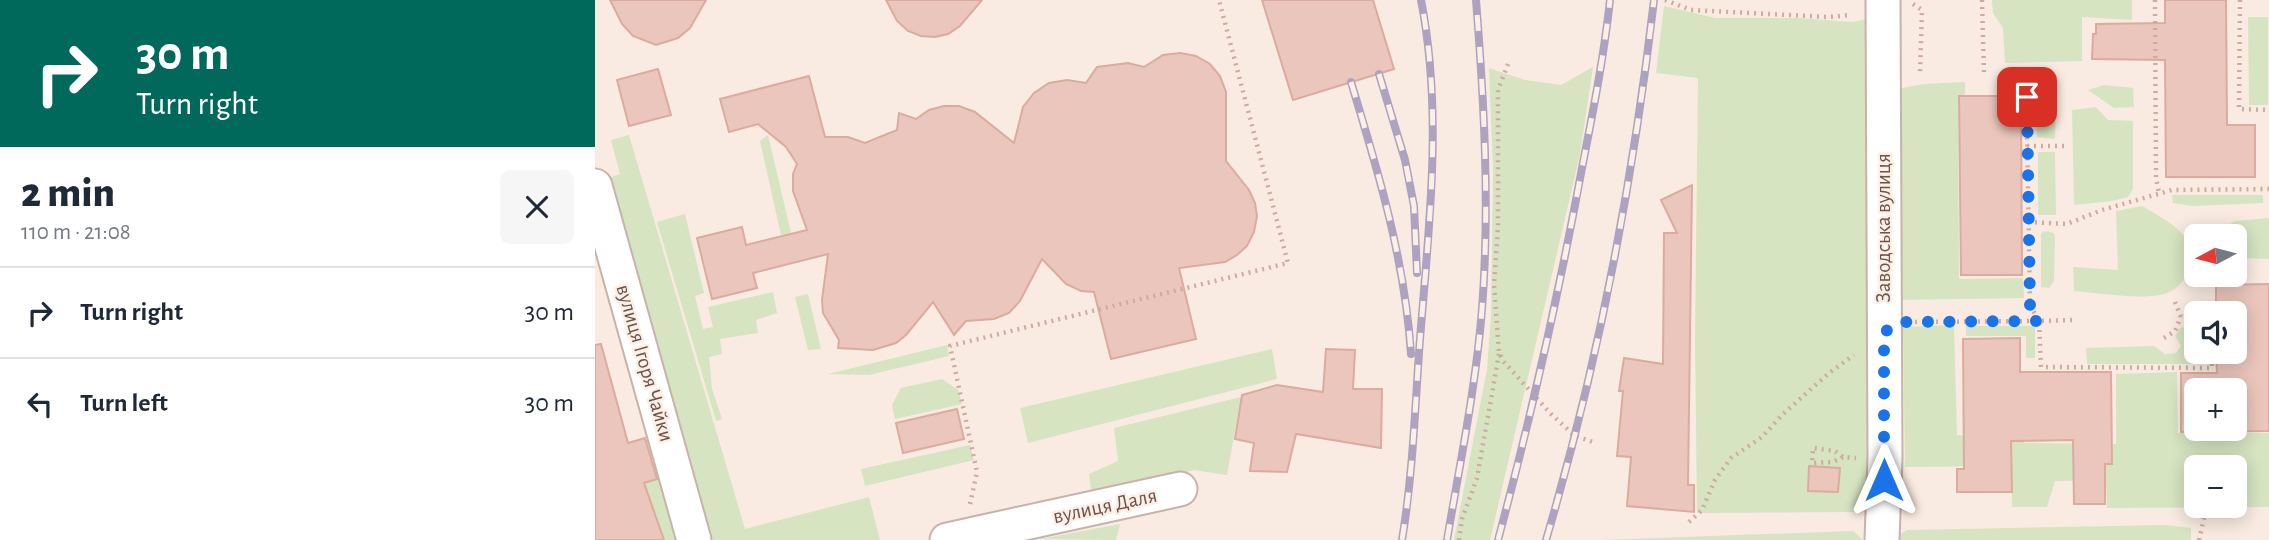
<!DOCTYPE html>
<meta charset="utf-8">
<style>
:root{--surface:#fff;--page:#f6f6f7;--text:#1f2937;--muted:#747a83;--line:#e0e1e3}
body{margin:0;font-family:"Alegreya Sans",sans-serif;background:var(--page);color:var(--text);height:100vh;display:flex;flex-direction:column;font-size:26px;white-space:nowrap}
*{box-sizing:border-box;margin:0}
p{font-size:23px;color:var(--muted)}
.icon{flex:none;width:38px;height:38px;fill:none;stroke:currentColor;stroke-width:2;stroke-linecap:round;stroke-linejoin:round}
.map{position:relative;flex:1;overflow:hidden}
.panel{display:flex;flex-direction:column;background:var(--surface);width:595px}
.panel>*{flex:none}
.top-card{background:#00695c;color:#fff;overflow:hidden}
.needle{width:46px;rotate:263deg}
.buttons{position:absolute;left:1589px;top:224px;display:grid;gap:14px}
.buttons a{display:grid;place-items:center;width:63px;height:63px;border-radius:10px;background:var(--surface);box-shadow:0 4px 18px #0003;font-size:35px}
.pin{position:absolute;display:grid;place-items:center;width:60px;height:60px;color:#fff;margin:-30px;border-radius:14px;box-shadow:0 4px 10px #0006}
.me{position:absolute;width:77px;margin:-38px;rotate:0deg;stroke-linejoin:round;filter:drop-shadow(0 0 5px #0008)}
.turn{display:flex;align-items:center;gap:24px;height:147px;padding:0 21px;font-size:32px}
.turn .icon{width:91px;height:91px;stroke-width:2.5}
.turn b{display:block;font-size:49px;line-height:60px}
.round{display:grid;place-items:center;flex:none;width:74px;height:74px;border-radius:10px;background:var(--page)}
.head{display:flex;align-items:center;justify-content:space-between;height:119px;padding:0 21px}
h1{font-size:42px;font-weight:800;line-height:52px}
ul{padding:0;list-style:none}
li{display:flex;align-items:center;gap:21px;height:91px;padding:0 21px;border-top:2px solid var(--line)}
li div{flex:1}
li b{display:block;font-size:26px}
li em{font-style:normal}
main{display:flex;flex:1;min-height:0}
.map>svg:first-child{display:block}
.green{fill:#d6e4c2;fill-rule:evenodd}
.building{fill:#ebc6bc;stroke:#dcab9e;stroke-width:2;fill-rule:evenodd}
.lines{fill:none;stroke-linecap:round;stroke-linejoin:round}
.minor-casing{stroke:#c8b2aa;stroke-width:37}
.path{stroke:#cfaaa0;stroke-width:4.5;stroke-dasharray:2 5;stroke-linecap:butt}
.minor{stroke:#fff;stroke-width:33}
.rail-casing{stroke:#ada2c0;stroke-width:8}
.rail{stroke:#fcf0e6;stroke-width:5;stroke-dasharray:16;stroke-linecap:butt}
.route{stroke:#1a73e8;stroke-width:12;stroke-dasharray:0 21.6}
.labels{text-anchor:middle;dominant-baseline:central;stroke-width:5;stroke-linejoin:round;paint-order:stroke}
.street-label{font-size:21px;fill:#6d514b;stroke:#fcf0e6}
</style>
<main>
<section class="panel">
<div class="top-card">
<div class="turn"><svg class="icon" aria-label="right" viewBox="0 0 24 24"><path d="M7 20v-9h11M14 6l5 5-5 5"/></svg><div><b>30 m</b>Turn right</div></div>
</div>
<div class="head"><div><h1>2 min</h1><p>110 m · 21:08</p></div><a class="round"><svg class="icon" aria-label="close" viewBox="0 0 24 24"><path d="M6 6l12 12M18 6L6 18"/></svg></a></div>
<ul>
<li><svg class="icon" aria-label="right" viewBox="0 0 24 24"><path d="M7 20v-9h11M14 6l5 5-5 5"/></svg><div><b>Turn right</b></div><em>30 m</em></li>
<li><svg class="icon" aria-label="left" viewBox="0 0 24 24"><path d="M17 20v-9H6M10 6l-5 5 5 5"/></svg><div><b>Turn left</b></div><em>30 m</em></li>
</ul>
</section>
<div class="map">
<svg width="1674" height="540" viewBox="0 0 1674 540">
<rect width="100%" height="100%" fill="#f9ebe1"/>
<path class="green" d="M1397,0H1537V20L1487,17V61L1410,63L1408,28L1398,13Z
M1069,6L1120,18H1203L1257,22L1273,19L1272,487L1269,508L1260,512L1102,513L1100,336L1103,78L1061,73Z
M1653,17H1673V105H1654Z
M998,67L985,154L895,540H859L892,369L896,315L898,172L894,68L930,80L966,85Z
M1370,82V95L1363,97L1364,279L1428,278L1429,298L1302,300V89L1329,84Z
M1449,82L1459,92L1461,98L1460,139L1442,137L1441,84Z
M1509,85L1538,88L1539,107L1519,108L1493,90Z
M1501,107L1513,120L1538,121V189L1533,197L1517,201L1479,205L1477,110Z
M34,135L150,529L274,497L285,540H114L10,179L25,174L16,140Z
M173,135L196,233L186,235L165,141Z
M1443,152H1460L1461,215H1443Z
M1577,195H1668V203L1597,206L1578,203Z
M1547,206C1562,215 1585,226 1594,243C1598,250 1595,262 1593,270C1591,279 1582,290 1572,293C1549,301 1505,293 1479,291L1478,267L1523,270L1521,211Z
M90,214L109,293L100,296L108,329L118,327L113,307L178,292L182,313L161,320L163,333L125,339L127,354L114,357L117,389L127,419L121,421L62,222Z
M1674,218V259L1640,258V236H1618L1619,234L1640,221Z
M1451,231L1459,233L1460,238L1459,281L1454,288L1446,287V233Z
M213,294L226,349L213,350L200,297Z
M1359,325L1362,435L1430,436L1429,443L1521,444V374L1582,372L1583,433H1674V507L1512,508L1511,480L1460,481L1452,507H1417V466L1310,467L1308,327ZM1601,467H1640V506H1601Z
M1371,326H1440V358H1431V336H1371Z
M1595,326L1601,333L1596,344L1603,353L1596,364H1492L1491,348L1559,346L1570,354L1581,353L1586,346L1580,336L1585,328Z
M352,345L354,356L274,375L233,374Z
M677,349L682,379L433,443L425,408Z
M347,379L363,390L367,404L300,419L297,405L306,388Z
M646,397L632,475L599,470L497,498L494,474L523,461L519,428Z
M375,445L379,460L270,486L266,469Z
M69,477L86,540H60L66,531L49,483Z
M525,524L521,540L445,539Z
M1571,525L1596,528V540H1300L1302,536L1312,530Z
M1258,531L1268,540H1006Z"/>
<path class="building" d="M15,0H111L95,28L83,38L61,45L38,36L27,24Z
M291,0H387L365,26L353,34L340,37L326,36L313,31L302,21Z
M667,0H778L799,69L698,100Z
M1570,0H1631L1632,125H1660V177H1571L1570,60L1497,59L1498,34H1501V24L1570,23Z
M585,53L601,56L615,64L625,76L631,92V161L654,190L660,203L662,216L659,232L652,246L642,255L630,262L584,268L601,339L516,359L499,292L486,291L471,284L447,259L425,301L414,313L399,319L371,321L359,335L338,302L311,335L301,343L278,350L243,348L244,340L228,313L227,300L233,254L158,273L162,288L117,299L102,238L147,227L151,245L212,230L198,191V174L202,164L191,147L163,124L134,132L125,99L214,76L230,137H253L270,143L302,130L304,113L321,119L334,110L349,106H364L380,112L419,143L428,107L439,93L454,83L472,80L491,83L502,67L533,63L549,67L568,55Z
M63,69L76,115L34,126L22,80Z
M1364,96H1426L1427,275H1366Z
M1097,185L1093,485H1099V512L1032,506L1036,457L1022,456L1028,391H1024L1029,358L1068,364L1069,233H1082L1066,200Z
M1674,284V431L1586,432V373H1622L1621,352H1640V313H1621V285ZM1601,390H1640V429H1601Z
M1425,338V372H1516L1517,464H1510V504H1479L1478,440L1416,441L1417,492H1362V469H1369L1368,339Z
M6,344L33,443L50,438L62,479L49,483L69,540H0V345Z
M731,349L760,350L758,389H787L786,448L701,434L692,472L655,471L659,443L640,439L647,395L682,385L728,392Z
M362,409L369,439L308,453L301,423Z
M1214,466L1245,468L1243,492L1213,491Z"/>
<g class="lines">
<defs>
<path id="minor" d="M0,186L99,540
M352,540L585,489
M1287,540L1290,458L1288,0"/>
</defs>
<use href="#minor" class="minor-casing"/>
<path class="path" d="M1057,0H1063
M1070,0L1096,10L1233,17L1256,15
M1387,0L1389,73
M1560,0L1561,178L1564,193
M1645,0L1644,109L1674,110
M1318,4L1327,10L1325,75
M913,64L903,90V227L899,285L904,353L909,362L956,414L980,436L1001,443
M1432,146H1470
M1433,222L1472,224L1507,210L1577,190L1674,189
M1580,302L1586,317L1601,318
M1477,320L1444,321L1446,367L1617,368V352
M1320,322L1444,321L1435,305L1431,73
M1569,338L1580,331L1586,317
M1248,457L1238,462L1217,463L1218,448L1240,451L1248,457L1261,458
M375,504L382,472L355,346L693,263L624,0
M1094,522L1107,510L1120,480L1136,458L1167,437L1188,414L1234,373L1259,355
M864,540L867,519L882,478L904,354
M1604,540L1609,518"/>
<use href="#minor" class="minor"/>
<defs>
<path id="rail" d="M784,74L810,160L819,206L822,273
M756,82C783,171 810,260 816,354
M807,540C818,474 820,406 825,339C834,226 848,112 826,0
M852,540C865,463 881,386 887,309C895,207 889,101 881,0
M903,540C936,417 964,293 987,168C998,112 1009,56 1015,0
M951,540C1003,364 1038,182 1059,0"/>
</defs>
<use href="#rail" class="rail-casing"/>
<use href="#rail" class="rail"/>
</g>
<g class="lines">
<path class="route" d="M1289,480V332L1308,322L1444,321L1435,305L1432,97"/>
</g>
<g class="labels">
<g class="street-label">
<text transform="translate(1288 228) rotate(-90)">Заводська вулиця</text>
<text transform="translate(50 363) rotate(74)">вулиця Ігоря Чайки</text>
<text transform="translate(510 506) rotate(-12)">вулиця Даля</text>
</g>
</g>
</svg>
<div class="buttons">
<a><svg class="needle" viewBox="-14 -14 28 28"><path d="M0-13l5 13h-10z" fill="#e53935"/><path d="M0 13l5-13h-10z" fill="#747a83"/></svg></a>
<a><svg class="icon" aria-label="sound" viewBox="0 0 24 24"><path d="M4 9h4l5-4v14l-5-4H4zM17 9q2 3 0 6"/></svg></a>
<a>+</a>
<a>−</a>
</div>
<div class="pin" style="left:1432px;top:97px;background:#d93025"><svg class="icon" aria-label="arrive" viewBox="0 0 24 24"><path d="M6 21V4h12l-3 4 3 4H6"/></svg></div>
<svg class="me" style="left:1289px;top:480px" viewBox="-20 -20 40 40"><path d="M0-17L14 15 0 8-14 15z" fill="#1a73e8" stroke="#fff" stroke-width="4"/></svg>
</div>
</main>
